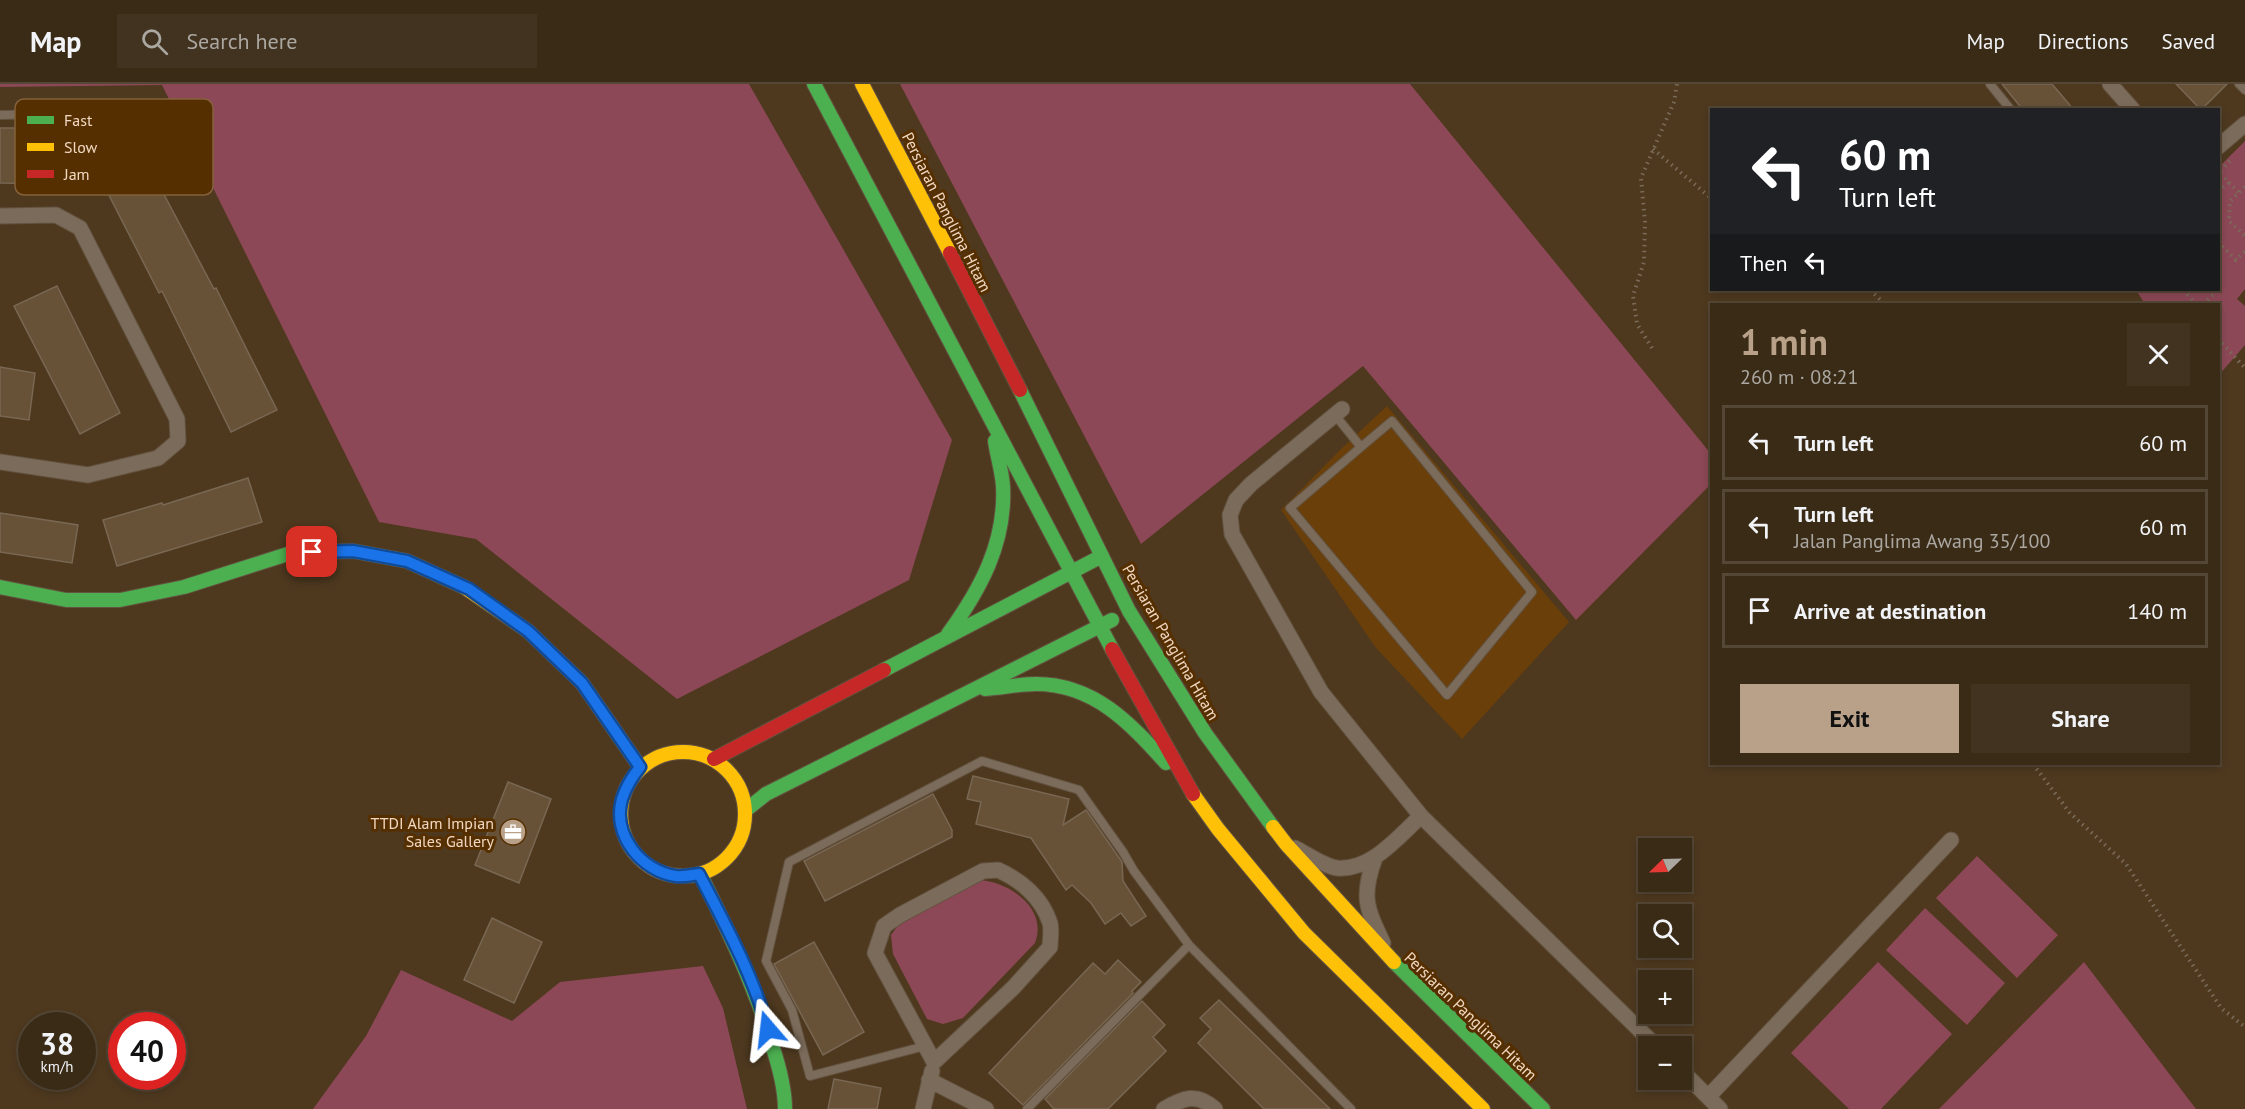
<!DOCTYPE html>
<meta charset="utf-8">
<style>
:root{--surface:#3a2b17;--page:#413320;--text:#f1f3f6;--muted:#aba7a1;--line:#544736;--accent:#b8a089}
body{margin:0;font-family:"PT Sans",sans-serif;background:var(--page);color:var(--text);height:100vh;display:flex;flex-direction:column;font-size:22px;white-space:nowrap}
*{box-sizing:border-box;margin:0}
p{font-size:20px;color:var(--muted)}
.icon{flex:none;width:33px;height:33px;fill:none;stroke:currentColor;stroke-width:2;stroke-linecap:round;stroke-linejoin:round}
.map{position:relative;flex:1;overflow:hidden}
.sheet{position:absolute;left:1710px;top:219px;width:510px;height:462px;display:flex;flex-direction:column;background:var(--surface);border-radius:0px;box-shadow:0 3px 9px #0003,0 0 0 2px var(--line)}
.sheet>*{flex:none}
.guide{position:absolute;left:1710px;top:24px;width:510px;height:183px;border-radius:0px;box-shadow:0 3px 9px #0003,0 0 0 2px var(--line);background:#202124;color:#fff;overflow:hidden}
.needle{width:39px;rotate:247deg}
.tools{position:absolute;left:1638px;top:754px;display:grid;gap:12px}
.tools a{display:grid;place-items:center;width:54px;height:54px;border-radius:0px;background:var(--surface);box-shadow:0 3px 9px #0003,0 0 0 2px var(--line);font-size:30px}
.speed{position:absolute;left:18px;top:928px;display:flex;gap:12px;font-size:30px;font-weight:700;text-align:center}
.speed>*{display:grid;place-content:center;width:78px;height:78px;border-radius:50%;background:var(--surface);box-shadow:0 3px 9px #0003,0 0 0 2px var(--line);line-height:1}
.speed small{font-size:15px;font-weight:400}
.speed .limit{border:9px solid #d22;background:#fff;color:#111}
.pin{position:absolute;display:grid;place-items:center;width:51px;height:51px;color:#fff;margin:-26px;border-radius:12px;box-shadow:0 3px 9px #0006}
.me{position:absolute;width:66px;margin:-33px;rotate:343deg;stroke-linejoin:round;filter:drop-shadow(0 0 4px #0008)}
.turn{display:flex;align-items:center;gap:21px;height:126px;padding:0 30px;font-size:27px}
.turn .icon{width:78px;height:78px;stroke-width:2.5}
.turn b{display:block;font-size:42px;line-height:51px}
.then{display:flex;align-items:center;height:57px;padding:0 30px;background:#0003;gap:12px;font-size:22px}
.round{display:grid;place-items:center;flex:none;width:63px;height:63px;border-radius:0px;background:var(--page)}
.headline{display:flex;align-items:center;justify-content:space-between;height:102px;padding:0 30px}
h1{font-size:36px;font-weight:700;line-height:45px;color:var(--accent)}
.primary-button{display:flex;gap:12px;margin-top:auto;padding:12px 30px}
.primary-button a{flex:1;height:69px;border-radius:0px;background:var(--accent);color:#111;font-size:24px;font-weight:700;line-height:69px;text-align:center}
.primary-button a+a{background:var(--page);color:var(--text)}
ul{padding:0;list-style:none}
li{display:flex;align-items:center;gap:18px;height:75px;margin:0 12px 9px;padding:0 18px;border:3px solid var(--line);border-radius:0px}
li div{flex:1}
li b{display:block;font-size:22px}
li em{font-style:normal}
header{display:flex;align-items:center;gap:36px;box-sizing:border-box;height:84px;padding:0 30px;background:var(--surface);border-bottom:2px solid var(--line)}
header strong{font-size:28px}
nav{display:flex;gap:33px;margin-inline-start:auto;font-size:21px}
.search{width:420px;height:54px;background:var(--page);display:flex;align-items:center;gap:15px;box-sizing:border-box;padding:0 21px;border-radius:0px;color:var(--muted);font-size:22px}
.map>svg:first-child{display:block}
.built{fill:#6a3f0a}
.green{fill:#8c4856}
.building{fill:#675238;stroke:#786753;stroke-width:1.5}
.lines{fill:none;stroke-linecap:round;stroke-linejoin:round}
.lane-casing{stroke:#63523f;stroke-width:10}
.street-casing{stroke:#63523f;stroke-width:17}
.fast-casing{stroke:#63523f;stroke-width:16}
.slow-casing{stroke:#63523f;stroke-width:16}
.jam-casing{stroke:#63523f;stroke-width:16}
.path{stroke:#7b6c5a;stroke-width:4;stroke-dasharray:1.5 4.5;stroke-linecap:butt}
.lane{stroke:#7b6b5a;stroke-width:8}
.street{stroke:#7b6b5a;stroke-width:15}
.fast{stroke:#4caf50;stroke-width:14}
.slow{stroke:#ffc107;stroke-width:14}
.jam{stroke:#c62828;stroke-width:14}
.route-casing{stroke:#114b97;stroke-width:15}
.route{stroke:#1a73e8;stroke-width:10}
.labels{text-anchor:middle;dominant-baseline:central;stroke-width:6;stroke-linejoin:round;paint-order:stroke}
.street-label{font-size:16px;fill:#f1d8c2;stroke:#562f00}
.poi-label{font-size:16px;fill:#f1d8c2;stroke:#562f00;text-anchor:end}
.key{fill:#562f00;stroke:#84623a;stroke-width:1.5}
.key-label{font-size:16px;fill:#f1d8c2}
</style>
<header>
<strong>Map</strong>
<div class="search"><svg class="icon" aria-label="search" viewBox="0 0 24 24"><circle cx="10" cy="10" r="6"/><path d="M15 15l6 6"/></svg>Search here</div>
<nav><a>Map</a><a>Directions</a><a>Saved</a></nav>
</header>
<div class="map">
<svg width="2245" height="1025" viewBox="0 0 2245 1025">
<rect width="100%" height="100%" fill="#4e391f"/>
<path class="built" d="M1387,322L1569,538L1462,655L1376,564L1281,426L1340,366Z"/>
<path class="green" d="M0,0H749L952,356L909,496L677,615L476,455L379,438L162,1L0,3Z
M900,0H1410L1711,370V400L1576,536L1363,282L1141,460Z
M2245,57V205L2237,215L2245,222V261L2219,291L2218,220H2145L2136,206H2218L2219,83Z
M1977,772L2058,851L2017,894L1936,814Z
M981,796C1011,799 1048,825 1035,859L963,934L943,940L927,935L893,870L891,851L899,840Z
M1925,824L2005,899L1967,941L1886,866Z
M1878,878L1952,950L1881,1025H1849L1791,969Z
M2084,878L2196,1025H1939Z
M703,882L723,924L747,1025H313L366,952L401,886L512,937L560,898Z"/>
<path class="building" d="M2002,0H2052L2074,26H2023Z
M2176,0H2227L2201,26Z
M0,44H56L55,100L0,99Z
M132,50L214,205L216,204L277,326L231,348L162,207L159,209L94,82L109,74L104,64Z
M57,202L120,329L80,350L14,222Z
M0,283L35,289L29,336L0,332Z
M248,394L262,438L117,482L103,436L162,419L163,421Z
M0,429L78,441L72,479L0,468Z
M973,692L1069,715L1063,741L1086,726L1122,778L1123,797L1146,832L1131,842L1121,829L1105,840L1091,819L1072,801L1066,806L1031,754L976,740L981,718L967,715Z
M508,698L551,715L519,799L475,781Z
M933,710L952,746V753L825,817L804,777Z
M492,834L542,858L514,919L464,896Z
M814,858L864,948L823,971L774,880Z
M1118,876L1141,898L1132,907L1133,909L1023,1021L989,989L1093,879L1105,890Z
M1219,916L1256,952L1330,1025H1264L1198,959L1211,945L1200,934Z
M1142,917L1165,941L1153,953L1166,967L1108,1025H1054L1045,1015Z
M834,995L881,1004L877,1025H828Z"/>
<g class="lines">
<defs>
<path id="lane" d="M1990,0L2011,26
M2239,0L2245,6
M0,31L126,29
M1335,331L1361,363L1392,337L1532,508L1447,611L1290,424L1361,363
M925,962L810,992L792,926L766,877L789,778L982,677L1079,706L1123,768L1134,787L1189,861L1351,1025
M1027,1025L1189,861"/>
<path id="street" d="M2110,0L2133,26
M2218,63L2245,40
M0,132L56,131L80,144L177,335L178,357L158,374L88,391L0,378
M1342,325L1251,400L1236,416L1230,431L1232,450L1321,608L1421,732L1657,963
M1295,764C1307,770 1323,782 1337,784C1371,787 1398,753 1421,732
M1375,774C1361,812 1366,823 1383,859
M998,786C1021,796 1042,814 1050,839C1052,846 1050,856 1050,863L1013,904L934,978L875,869L884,842L900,831L983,787Z
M1682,987L1720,1025
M929,996L986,1025
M1708,1013L1951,756
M923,1025L932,987
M1164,1025C1183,1014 1197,1008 1215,1025"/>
<path id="fast" d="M814,0L1112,565
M1020,306L1129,527L1205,649L1273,743
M0,503L66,516H120L184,503L291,469L353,467L407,477L464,503
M948,550C980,506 1006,459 1003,402C1002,387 997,372 995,357
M884,586L1102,472
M985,605C1002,604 1019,600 1036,600C1094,600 1130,639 1166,679
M746,726L766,710L1112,536
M700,790C728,846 755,902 772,961C779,982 785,1003 785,1025
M1394,878L1543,1025"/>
<path id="slow" d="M862,0L950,169
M464,503L528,547L582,599L640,683
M621 730a62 62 0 1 1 124 0a62 62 0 1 1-124 0Z
M1193,710L1218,745L1304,849L1483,1025
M1273,743L1286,760L1394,878"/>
<path id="jam" d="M950,169L1020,306
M1112,565L1193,710
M714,675L884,586"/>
</defs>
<use href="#lane" class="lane-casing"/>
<use href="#street" class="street-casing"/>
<use href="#fast" class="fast-casing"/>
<use href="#slow" class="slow-casing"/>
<use href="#jam" class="jam-casing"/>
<path class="path" d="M1653,65L1712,115
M2230,77L2219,88L2239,109
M2245,103L2230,117L2229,137L2245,152
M2218,107L2229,99
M2218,158L2236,176L2245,167
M1870,206L1885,220
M2183,206L2196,220
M2203,220L2216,208L2213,206
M2218,255L2245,284
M1652,264L1637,240L1633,212L1644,178L1645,138L1641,94L1674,18L1677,0
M2033,680L2070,729L2126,780L2221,924L2245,943"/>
<use href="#lane" class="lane"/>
<use href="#street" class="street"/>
<use href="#fast" class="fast"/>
<use href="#slow" class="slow"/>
<use href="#jam" class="jam"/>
</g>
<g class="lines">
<defs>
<path id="route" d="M312,468L353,467L407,477L469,505L528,547L582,599L640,683C632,693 626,702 622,715C612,751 641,787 676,792C684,793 692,791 699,790C725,840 753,891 768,945"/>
</defs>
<use href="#route" class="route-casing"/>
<use href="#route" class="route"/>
</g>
<defs>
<symbol id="office-disc" viewBox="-11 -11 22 22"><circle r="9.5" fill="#b8a089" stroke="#562f00"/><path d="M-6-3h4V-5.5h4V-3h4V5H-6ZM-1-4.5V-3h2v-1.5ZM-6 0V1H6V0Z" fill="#fff"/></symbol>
</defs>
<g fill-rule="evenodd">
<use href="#office-disc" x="498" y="733" width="30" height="30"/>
</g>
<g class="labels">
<g class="street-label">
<text transform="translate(947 128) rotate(63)">Persiaran Panglima Hitam</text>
<text transform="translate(1171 558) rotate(60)">Persiaran Panglima Hitam</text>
<text transform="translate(1471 932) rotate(44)">Persiaran Panglima Hitam</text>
</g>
<g class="poi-label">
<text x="494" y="739">TTDI Alam Impian<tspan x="494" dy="18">Sales Gallery</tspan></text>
</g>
</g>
<rect x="15" y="15" width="198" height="96" rx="9" class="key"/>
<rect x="27" y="32" width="27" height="8" fill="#4caf50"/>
<rect x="27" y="59" width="27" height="8" fill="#ffc107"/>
<rect x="27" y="86" width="27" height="8" fill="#c62828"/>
<g class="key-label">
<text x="64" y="42">Fast</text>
<text x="64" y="69">Slow</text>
<text x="64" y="96">Jam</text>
</g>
</svg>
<div class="tools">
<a><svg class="needle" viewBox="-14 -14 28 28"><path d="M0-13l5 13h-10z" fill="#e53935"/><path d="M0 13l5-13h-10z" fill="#aba7a1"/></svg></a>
<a><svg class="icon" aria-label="search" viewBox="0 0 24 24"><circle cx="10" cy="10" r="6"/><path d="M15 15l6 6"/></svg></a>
<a>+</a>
<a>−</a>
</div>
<div class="speed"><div>38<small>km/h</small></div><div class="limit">40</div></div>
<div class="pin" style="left:312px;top:468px;background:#d93025"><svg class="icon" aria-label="arrive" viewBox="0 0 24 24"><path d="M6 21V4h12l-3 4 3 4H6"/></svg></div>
<svg class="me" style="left:768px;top:945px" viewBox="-20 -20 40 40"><path d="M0-17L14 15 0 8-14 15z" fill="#1a73e8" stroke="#fff" stroke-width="4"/></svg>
<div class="guide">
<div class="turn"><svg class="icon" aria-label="left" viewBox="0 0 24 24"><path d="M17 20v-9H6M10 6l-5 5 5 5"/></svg><div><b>60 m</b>Turn left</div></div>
<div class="then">Then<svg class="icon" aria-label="left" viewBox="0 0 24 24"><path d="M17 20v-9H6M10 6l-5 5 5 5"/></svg></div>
</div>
<section class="sheet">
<div class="headline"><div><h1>1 min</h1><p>260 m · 08:21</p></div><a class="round"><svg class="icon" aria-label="close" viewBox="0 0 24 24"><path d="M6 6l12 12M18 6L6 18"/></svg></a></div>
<ul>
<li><svg class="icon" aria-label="left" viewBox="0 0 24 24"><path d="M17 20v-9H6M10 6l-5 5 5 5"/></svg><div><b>Turn left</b></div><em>60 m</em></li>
<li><svg class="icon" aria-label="left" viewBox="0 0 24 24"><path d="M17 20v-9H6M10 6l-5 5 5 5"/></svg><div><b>Turn left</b><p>Jalan Panglima Awang 35/100</p></div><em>60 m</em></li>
<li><svg class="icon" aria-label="arrive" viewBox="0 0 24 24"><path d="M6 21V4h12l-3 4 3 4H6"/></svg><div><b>Arrive at destination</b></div><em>140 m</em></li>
</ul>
<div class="primary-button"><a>Exit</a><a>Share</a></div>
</section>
</div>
